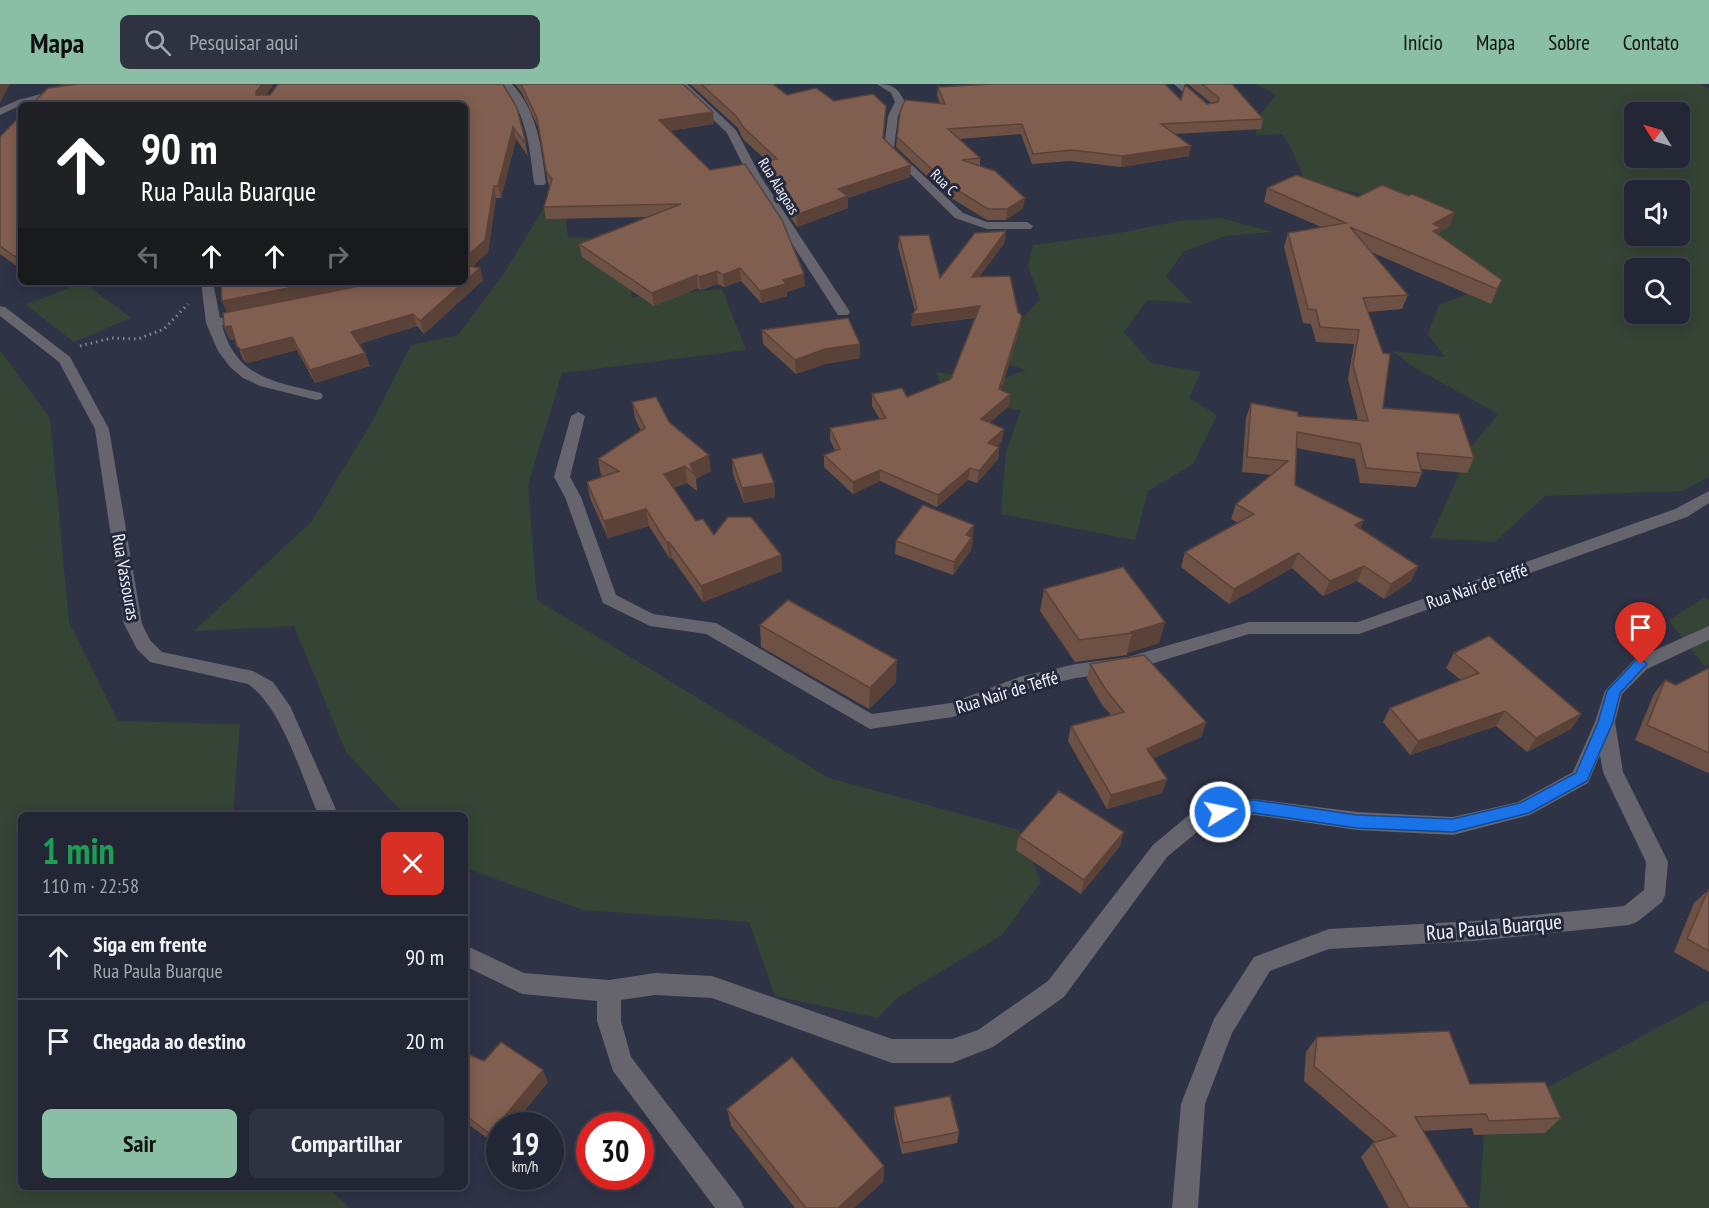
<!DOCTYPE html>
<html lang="pt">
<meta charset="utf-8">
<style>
:root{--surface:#232634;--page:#2f3240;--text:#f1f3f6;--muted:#a3a5ac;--line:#40434f;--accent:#8abfa5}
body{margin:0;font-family:"PT Sans Narrow",sans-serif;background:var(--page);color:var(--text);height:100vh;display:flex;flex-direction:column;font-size:22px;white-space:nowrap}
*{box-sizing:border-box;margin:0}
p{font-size:20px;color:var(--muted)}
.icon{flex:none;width:33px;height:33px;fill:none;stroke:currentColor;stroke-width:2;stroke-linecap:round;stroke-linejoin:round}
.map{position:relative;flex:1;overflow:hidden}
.side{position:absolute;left:18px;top:728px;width:450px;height:378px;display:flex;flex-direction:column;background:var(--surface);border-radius:9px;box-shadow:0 3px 15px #0003,0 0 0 2px var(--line)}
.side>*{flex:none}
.hud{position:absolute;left:18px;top:18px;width:450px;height:183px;border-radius:9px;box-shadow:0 3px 15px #0003,0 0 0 2px var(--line);background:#202124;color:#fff;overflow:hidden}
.needle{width:39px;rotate:307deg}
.fabs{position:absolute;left:1624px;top:18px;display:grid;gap:12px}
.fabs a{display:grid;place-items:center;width:66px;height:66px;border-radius:9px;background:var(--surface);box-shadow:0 3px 15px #0003,0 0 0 2px var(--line);font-size:30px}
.speed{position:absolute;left:486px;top:1028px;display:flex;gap:12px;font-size:30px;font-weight:700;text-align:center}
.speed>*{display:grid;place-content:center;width:78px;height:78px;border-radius:50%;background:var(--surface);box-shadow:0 3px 15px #0003,0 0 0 2px var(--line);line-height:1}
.speed small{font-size:15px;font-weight:400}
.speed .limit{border:9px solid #d22;background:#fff;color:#111}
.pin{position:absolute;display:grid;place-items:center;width:51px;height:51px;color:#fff;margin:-62px -26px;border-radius:50% 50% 50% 0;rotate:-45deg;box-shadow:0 0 6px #0007}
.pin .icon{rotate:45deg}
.me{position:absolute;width:66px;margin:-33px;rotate:80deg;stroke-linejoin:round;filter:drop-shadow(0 0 4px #0008)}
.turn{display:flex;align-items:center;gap:21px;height:126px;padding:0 24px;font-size:27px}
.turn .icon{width:78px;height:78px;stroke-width:2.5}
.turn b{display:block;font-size:42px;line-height:51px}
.lanes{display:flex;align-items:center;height:57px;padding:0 24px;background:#0003;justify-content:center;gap:30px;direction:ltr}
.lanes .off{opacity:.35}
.round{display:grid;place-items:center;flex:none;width:63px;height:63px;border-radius:9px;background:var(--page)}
.headline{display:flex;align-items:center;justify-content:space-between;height:102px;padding:0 24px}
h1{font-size:36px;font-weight:700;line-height:45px;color:#1e9e55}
.action{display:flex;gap:12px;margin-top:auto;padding:12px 24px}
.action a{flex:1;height:69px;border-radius:9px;background:var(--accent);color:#111;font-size:24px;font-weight:700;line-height:69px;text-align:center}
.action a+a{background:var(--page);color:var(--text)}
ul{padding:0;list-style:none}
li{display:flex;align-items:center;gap:18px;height:84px;padding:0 24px;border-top:2px solid var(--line)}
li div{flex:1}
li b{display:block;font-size:22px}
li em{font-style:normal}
header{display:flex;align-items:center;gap:36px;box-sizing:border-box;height:84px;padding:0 30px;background:var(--accent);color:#111}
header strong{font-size:28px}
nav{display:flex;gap:33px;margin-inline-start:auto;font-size:21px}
.search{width:420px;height:54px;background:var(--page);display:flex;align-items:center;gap:15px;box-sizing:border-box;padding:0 21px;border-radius:9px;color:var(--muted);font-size:22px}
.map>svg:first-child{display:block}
.green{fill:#354434;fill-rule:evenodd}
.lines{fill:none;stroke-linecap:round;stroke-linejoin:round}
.path{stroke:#828696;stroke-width:3;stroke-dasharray:1.5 4;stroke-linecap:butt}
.minor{fill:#66646d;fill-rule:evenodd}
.wall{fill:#6e5145}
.shaded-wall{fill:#5a4238}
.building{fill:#805e50;stroke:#5a4238;stroke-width:1.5}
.route{fill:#1a73e8;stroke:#114b97;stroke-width:1.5}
.labels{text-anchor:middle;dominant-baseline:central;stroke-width:6;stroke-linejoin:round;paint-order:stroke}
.far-street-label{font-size:15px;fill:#eef1fe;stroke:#25293c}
.street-label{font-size:18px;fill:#eef1fe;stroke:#25293c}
.near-street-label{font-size:21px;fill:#eef1fe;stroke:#25293c}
</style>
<header>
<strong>Mapa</strong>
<div class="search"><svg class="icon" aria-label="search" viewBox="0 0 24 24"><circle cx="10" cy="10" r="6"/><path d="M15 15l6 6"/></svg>Pesquisar aqui</div>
<nav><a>Início</a><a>Mapa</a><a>Sobre</a><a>Contato</a></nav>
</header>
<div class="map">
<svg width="1709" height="1124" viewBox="0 0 1709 1124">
<rect width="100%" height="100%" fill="#2f3346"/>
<path class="green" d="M1256,0H1700L1709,5V393L1682,407L1545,412L1495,458L1430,454L1472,362L1498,330L1417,285L1392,267L1445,273L1428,250L1439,221L1470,209L1411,130L1363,110L1306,98L1289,60L1282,50L1256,51L1255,37L1276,11ZM1635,28H1680V74H1635ZM1635,106H1680V152H1635ZM1635,184H1680V230H1635Z
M561,95L568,153L594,154L633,181L631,213L722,205L746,266L562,289L528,401L537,516L829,694L1019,746L1041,798L1002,851L897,914L878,934L775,912L749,838L583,826L465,784V730H404L346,668L294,542L194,547L311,438L372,338L411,261L458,251L505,188Z
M1221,134L1273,148L1225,152L1183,168L1166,193L1192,219L1147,216L1124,248L1151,279L1201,288L1189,314L1217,331L1193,380L1148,407L1135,456L1001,430L1006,367L1021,326L946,316L936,288L997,297L1026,286L964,267L1002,257L1040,215L1028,182L1033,161L1114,150L1179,137Z
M83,198L131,234L74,258L26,221Z
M0,266L50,334L69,538L118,637L240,640L233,730H21V1102L328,1103L349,1124H0Z
M1705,513L1709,516V581L1705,583L1669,536Z
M1707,917H1709V1124H1479L1485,1037Z"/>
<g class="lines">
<path class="path" d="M80,262L112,254L138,255L164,245L188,220"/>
<path class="minor" d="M502,0H512C538,28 541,63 546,99L544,101H536L534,99C529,60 527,32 502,0Z
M676,0H687L736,46L761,93L850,228L848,231H838L836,228L749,93L727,49Z
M877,0C893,0 898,4 905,18L898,32L894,64L963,129L987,138H1027L1033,142L1031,145H987L955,134L884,64L888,32L895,18L891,9Z
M1174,0H1185L1206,19L1197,21Z
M64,4L69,7L68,9L21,21L0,31V24L18,16Z
M201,198H213L220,234L247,229L254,233L252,236L222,241C236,294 275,298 321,309L323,312L321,315L316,316L260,302L243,294L230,283L218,267L206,239Z
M0,222L5,223L70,273L109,345L142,540L150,556L162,568L253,587L273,598L290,622L338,730H318C301,691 282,624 248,600L150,578L137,565L124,540L95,345L59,278L0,232Z
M578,328L585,332L570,393L581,413L616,511L653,530L716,539L872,630L951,619L1019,593L1076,580L1128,573L1249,538H1358L1675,425L1709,407V419L1687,433L1359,550H1249L1128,587L1076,594L1022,606L953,633L870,645L706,550L650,542L603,519L565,413L554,393L571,332Z
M1709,542V556L1647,585L1622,610L1615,638L1623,688L1668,778L1665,811L1662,818L1637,838L1629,841L1474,857L1329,865L1270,887L1232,949L1205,1020L1198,1124H1172L1181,1020L1214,935L1254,873L1329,845L1474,837L1624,822L1644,806L1646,778L1603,688L1600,671L1588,699L1530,731L1453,751L1357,746L1254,731L1208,739L1167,773L1064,913L993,963L952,979H892L712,914L655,911L621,916V937L631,973L740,1115L744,1124H715L613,987L597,937V917L522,910L465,882V861L524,889L609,896L655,889L712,892L892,955H952L978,946L1048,897L1153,761L1196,725L1254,715L1357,728L1453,733L1518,718L1573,688L1595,638L1605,607L1635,575Z"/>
</g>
<path class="wall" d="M60,0H274L266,11H270L278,0H503L517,24L528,72L516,55L501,114H496L488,168L472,182L480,184L483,196L424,250L417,242L359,260L365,269L370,282L315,299L297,266L247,279L243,275L235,255L230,256L224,243L223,229L227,228L222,217L221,198H465V21H31L48,4L61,2Z
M515,0H683L714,40L669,47L805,202L787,208V212L761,219L741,197L724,203L718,200L700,206L698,204L654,222L582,173L579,160L648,133L546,135L544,123L550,102L548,99L539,45L522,9Z
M690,0H773L787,11L886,22L883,55L910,93L848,114V124L797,143L762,90L761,78L767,77L743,55L738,44Z
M1188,0H1232L1263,35L1261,45L1174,50L1189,72L1121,83L1070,77L1032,80L1021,50L959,55L980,74V82L1023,124L1006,136H987L948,112L896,63L897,53L940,19L937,12L938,3L1181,16L1207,20L1211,19Z
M21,31V185L0,170V53Z
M1267,104L1358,113L1450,142L1440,147L1439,151L1502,196L1491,220L1371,168L1408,211L1402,225L1368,228L1383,324L1474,374L1467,389L1421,385L1422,389L1416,403L1360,399L1355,375L1296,364L1295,401L1418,482L1411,497L1384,515L1357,497L1323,512L1292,484L1229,520L1181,483L1185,468L1238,439L1231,435L1236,420L1271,391L1242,388L1246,334L1251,319L1298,332L1358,336L1348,295L1354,260L1316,258L1311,240L1303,239L1284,163L1288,149L1321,143L1264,118Z
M899,152L940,194L1005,158L979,193L1022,232L1020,243L1001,306L1010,310L1009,322L989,339L1002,357L997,362L999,363L998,375L977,399L968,396L937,423L880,397L853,410L824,383V371L835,366L830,356V344L880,335L872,322V310L907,313L951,295L975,234L911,242L915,227L898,163Z
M762,246L860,260V274L825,280L796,290L763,260Z
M632,318L669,338L711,387L696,395L697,407L687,399L673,404L696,437L714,451L781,471L782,487L703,518L672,474L670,475L649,442L608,454L590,414L587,398L603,392L601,391L598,375L641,347L635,334Z
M732,375L774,399L775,413L744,419L733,390Z
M973,454L971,466L953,491L895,470L896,457Z
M1044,505L1165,538L1159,559L1127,569V571L1075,578L1040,527Z
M760,541L896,598L869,625L761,563Z
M1454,569L1581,630L1571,645L1527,668L1496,642L1410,671L1383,638L1390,624L1461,596L1446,584Z
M1090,580L1206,638L1201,653L1153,674L1167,695L1162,709L1107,725L1068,657L1071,642L1111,631L1102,621L1087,595Z
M1709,584V688L1708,689L1635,656L1654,610L1665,596L1676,601Z
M1019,752L1120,762L1081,810L1016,766Z
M1708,806H1709V888L1674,868L1694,819Z
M1317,953L1470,1000L1561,1034L1545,1049L1474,1051L1472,1044L1423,1047L1469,1124H1389L1361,1073L1373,1059L1375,1058L1304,997L1306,968Z
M465,969L484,977L548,998L513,1041H500V1058L497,1061L465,1038Z
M894,1023L959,1048L957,1059L902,1070L894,1034Z
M727,1025L884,1082L883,1098L854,1124H795L731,1042Z"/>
<path class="shaded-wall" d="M0,0H10L0,19Z
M60,0H84L62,4Z
M262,0H274L260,20L256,8Z
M713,28L714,40L660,48L659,36Z
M513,43L516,55L501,114L498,102Z
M1191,62L1189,72L1121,83L1122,72Z
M911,81L910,93L848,114V124L797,143L796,131L838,105Z
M494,102L496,114L488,168L465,190V174Z
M1025,114L1023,124L1006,136L1007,125Z
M1455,128L1450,142L1440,147L1436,157L1428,161L1433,140Z
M1006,147L1005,158L971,204L972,193Z
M21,171V185L14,172Z
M480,184L483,196L424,250L420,237L464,198H465V197Z
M740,184L741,197L724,203L723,191Z
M717,187L718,200L700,206L699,193Z
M804,190L805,202L787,208V212L761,219L760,207L783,196Z
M697,191L698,204L654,222L652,209Z
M1502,196L1496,210L1491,220L1497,205Z
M319,198H386L228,230L222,217Z
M980,222L979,233L911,242L912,231Z
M413,230L417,242L356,261L351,248Z
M1022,232L1020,243L998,317L999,305Z
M231,242L237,255L230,256L224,243Z
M292,253L297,266L247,279L241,266Z
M860,260V274L825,280L796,290L795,276L825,265Z
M365,269L370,282L315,299L310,286Z
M1010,310L1009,322L980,347L981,335Z
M1004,345L1002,357L987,371L988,359Z
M999,363L998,375L977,399L979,387Z
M709,371L711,387L696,395L695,391L690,380Z
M685,382L687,399L667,406L664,390Z
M970,384L968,396L937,423L938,411Z
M880,386V397L853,410V398Z
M774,399L775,413L744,419L742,404Z
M646,425L649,442L608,454L604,437Z
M1364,436L1358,451L1355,441Z
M974,441L971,466L953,491L954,478L966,451Z
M669,458L672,474L670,475L667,459Z
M1298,469L1292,484L1229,520L1234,505Z
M781,471L782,487L703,518L701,502Z
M1364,482L1357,497L1323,512L1330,497Z
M1418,482L1411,497L1384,515L1391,500Z
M1165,538L1159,559L1127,569L1132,549L1131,548Z
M897,576L896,598L869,625L870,604Z
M1505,627L1496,642L1410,671L1418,657Z
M1581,630L1571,645L1527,668L1536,654Z
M1206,638L1201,653L1143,679L1147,665Z
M1167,695L1162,709L1107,725L1111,711Z
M1124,748L1120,762L1081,810L1084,796Z
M543,986L548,998L513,1041H500V1058L497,1061L490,1050Z
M884,1082L883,1098L854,1124H838Z"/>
<path class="building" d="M77,0H262L256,8V11H270L278,0H503L517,24L526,60L513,43L498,102H494L485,156L465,174V21H31L48,4Z
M521,0H683L713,28L659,36L710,86L745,80L782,136L804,190L783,196L786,200L760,207L740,184L723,191L717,187L699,193L697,191L652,209L579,160L681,120L544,123L552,95L546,87L537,34Z
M701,0H773L787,11L816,4L834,17L873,10L886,22L883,54L911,81L838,105L848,112L796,131L761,78L777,75L743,43L737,33Z
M991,0H1165L1181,16L1185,1L1207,20L1218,18L1219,14L1202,0H1232L1263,35L1161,40L1191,62L1122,72L1072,66L1033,70L1022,40L948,45L980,74L962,76L995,87L1025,114L1007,125H988L949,101L897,53L900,28L905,16L945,20L938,3Z
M21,31V171L14,172L0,162V53Z
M1296,91L1358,113L1382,101L1409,112L1412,110L1455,128L1433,140L1442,144L1433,147L1502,196L1497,205L1350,143L1408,211L1363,214L1383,269L1390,270L1383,324L1459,330L1474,374L1417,369L1422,389L1366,384L1360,360L1297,348L1295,401L1364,436L1355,441L1418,482L1391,500L1364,482L1330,497L1298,469L1234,505L1185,468L1254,430L1236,420L1288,377L1247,373L1251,319L1298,328V332L1368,337L1353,281L1359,246L1320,243L1316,226L1308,225L1288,149L1346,139L1267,104Z
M1006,147L972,193L1010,192L1018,228L1022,232L999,305L1010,310L981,335L1004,345L988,359L999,363L979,387L970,384L938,411L880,386L853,398L824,371L840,365L830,344L886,334L872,310L902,304L907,313L951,295L980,222L912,231L917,224L899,152L929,151L940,194L975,149Z
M465,181L480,184L465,197Z
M221,198H319L222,217Z
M380,198H464L420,237L413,230L351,248L365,269L310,286L292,253L241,266L237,262L231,242L224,243L223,229Z
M848,234L860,260L825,265L795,276L762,246Z
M656,313L669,338L709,371L690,380L695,391L685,382L664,390L696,437L703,435L714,451L728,433H751L781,471L701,502L669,458L667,459L646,425L604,437L587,398L619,387L598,375L645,344L632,318Z
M762,369L774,399L742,404L732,375Z
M923,421L974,441L966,451L972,453L954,478L896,457Z
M1123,483L1165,538L1131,548L1132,549L1079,556L1044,505Z
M788,516L897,576L870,604L760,541Z
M1489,552L1581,630L1536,654L1505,627L1418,657L1390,624L1479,589L1454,569Z
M1144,571L1206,638L1147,665L1167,695L1111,711L1071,642L1124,628L1106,606L1090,580Z
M1709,584V669L1647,641L1665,596L1676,601Z
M1059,707L1124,748L1084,796L1019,752Z
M1708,806H1709V867L1687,855Z
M1449,947L1470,1000L1545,998L1561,1034L1489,1037L1486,1030L1415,1033L1469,1124H1409L1373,1059L1396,1052L1314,982L1317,953Z
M501,958L543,986L490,1050L465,1031V969L484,977Z
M792,973L884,1082L838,1124H806L727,1025Z
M950,1012L959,1048L903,1059L894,1023Z"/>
<path class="route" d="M1641,575L1647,580L1620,609L1613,638L1587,697L1529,729L1453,748L1357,744L1254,729L1220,735L1215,733L1213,728L1215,724L1254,716L1357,731L1453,735L1520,719L1576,689L1598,638L1607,607L1636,576Z"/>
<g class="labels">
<g class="far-street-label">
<text transform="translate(944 98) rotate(44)">Rua C</text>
<text transform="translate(779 102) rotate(58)">Rua Alagoas</text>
</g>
<g class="street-label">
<text transform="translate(126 493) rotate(80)">Rua Vassouras</text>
<text transform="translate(1477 502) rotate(-19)">Rua Nair de Teffé</text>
<text transform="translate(1007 608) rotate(-17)">Rua Nair de Teffé</text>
</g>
<g class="near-street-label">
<text transform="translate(1494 843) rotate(-5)">Rua Paula Buarque</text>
</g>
</g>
</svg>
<div class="fabs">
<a><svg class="needle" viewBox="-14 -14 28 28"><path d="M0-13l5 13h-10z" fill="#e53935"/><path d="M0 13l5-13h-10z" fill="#a3a5ac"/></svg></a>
<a><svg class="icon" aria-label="sound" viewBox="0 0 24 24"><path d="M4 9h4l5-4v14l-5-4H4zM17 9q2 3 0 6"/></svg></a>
<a><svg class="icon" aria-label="search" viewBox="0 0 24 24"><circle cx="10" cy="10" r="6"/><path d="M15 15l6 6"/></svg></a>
</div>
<div class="speed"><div>19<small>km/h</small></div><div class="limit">30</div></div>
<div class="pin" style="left:1641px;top:580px;background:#d93025"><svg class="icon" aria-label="arrive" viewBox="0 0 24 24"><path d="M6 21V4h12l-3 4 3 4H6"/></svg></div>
<svg class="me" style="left:1220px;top:728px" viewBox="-20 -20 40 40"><circle r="17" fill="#1a73e8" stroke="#fff" stroke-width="3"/><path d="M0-11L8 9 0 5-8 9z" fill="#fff"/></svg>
<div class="hud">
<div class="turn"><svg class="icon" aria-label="ahead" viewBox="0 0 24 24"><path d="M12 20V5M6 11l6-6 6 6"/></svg><div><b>90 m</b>Rua Paula Buarque</div></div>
<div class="lanes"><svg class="icon off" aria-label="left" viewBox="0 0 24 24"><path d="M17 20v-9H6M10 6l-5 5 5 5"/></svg><svg class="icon" aria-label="ahead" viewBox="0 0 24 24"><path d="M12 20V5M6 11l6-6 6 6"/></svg><svg class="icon" aria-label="ahead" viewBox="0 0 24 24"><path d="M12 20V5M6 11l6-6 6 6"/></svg><svg class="icon off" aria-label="right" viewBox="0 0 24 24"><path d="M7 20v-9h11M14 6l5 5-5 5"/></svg></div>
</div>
<section class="side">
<div class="headline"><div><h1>1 min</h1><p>110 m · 22:58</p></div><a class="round" style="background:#d93025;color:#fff"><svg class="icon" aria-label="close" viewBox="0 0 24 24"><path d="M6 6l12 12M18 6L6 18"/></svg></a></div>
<ul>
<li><svg class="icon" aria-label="ahead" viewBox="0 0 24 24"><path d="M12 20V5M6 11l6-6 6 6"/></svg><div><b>Siga em frente</b><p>Rua Paula Buarque</p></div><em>90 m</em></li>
<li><svg class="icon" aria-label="arrive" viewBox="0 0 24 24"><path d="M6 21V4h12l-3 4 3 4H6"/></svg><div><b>Chegada ao destino</b></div><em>20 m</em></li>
</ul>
<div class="action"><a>Sair</a><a>Compartilhar</a></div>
</section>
</div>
